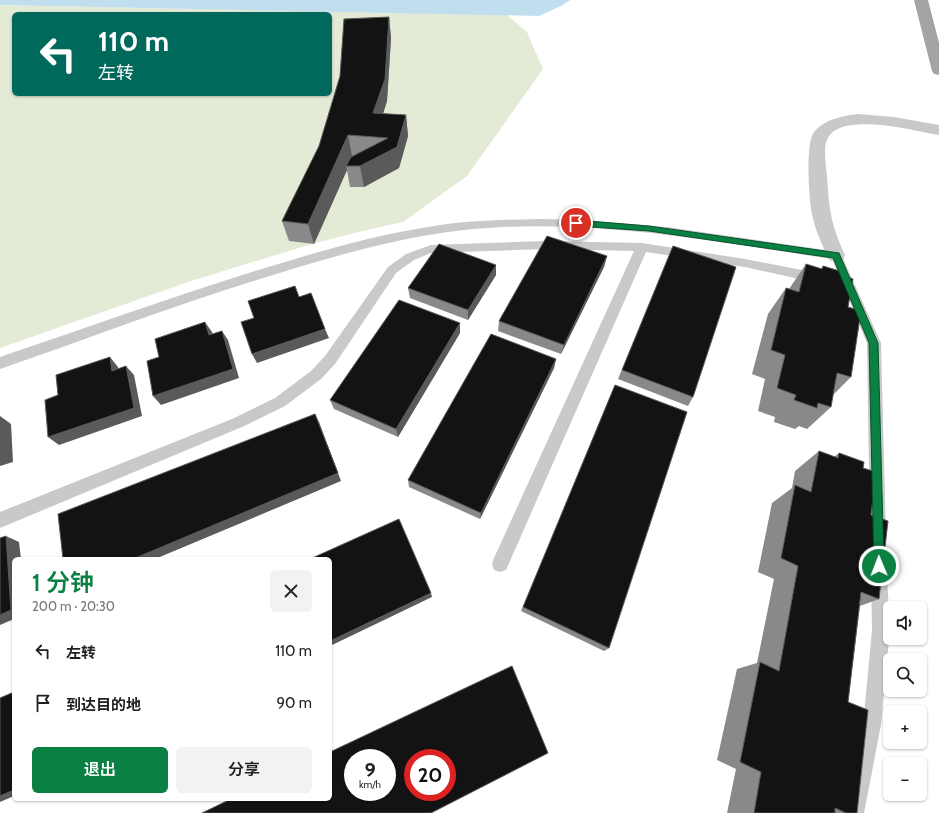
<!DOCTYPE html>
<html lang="zh">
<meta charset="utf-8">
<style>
:root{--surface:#fff;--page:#f2f2f2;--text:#202124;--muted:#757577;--accent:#0b8043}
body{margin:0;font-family:Cabin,"Noto Sans SC",sans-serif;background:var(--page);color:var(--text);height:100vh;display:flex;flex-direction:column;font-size:15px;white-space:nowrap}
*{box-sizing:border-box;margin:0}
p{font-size:13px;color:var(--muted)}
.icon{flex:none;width:22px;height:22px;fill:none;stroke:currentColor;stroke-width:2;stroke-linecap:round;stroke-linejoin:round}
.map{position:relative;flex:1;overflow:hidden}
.sheet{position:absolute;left:12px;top:557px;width:320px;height:244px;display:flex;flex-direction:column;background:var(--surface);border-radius:6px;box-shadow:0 1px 3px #0004}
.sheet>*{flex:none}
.top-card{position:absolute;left:12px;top:12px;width:320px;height:84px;border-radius:6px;box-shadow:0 1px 3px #0004;background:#00695c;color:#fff;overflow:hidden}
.controls{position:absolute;left:883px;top:601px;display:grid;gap:8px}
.controls a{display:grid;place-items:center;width:44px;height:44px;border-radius:6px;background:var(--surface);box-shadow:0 1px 3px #0004;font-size:20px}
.speed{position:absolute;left:344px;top:749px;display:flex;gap:8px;font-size:20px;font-weight:700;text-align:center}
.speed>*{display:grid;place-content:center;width:52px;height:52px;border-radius:50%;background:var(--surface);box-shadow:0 1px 3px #0004;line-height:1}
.speed small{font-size:10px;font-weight:400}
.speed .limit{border:6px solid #d22;background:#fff;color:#111}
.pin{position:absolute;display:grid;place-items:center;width:34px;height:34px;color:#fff;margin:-17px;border:2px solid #fff;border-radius:50%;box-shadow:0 1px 4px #0007}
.me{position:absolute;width:44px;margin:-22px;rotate:359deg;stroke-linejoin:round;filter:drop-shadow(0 0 3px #0008)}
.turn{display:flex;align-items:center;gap:14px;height:84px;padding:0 20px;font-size:18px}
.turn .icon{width:52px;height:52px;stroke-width:2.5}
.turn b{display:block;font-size:28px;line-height:34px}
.round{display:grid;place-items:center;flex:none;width:42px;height:42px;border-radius:6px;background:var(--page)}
.head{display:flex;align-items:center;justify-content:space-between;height:68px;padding:0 20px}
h1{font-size:24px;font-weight:600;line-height:30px;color:var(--accent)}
.cta{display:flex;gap:8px;margin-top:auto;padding:8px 20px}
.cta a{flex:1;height:46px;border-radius:6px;background:var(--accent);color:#fff;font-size:16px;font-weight:600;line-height:46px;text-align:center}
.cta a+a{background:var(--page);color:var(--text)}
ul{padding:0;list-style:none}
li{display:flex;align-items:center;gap:12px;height:52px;padding:0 20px}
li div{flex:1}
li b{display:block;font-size:15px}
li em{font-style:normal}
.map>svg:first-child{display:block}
.green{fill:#e3ebd7;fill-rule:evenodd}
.water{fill:#c1deee}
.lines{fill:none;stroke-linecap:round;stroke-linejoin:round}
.service{fill:#c9c9c9;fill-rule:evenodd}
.minor{fill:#c9c9c9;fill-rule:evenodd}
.primary{fill:#a4a4a4;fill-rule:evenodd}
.wall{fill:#898989}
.shaded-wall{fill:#5a5a5a}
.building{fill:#131313;stroke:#5a5a5a;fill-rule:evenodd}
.route{fill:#0b8043;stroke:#07532c}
</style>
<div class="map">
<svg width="939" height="813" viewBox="0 0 939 813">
<rect width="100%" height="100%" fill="#fff"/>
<path class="green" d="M0,5L507,15L527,32L543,69L467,176L403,222L358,232L312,244L191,281L0,348ZM14,14H330V94H14Z"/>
<path class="water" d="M0,0H570L563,5L539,16L0,5Z"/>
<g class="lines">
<path class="service" d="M540,219L583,220L667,227L840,252L881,343L886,537L884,542L878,545L872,542L870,537L867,343L832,259C711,241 587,217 464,230C394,238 327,258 260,279C172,306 87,339 0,369V357C85,328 169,298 255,271C314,253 373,235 434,226C470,220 505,220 540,219Z
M544,241L642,243L745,259L817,273L821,275L823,278L821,281L817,283L745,267L646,252L506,570L500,572L494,570L492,564L494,558L634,251L544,249L431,253L414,260L396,273L335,364L321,379L285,406L242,427L0,528V512L232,419L275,398L311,371L325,356L388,267L406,254L431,245Z
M879,568L885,570L887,576L890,630L881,725L864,813H844L863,725L872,630L871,576L873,570Z"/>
<path class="minor" d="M858,114L894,117L939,125V135C916,131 838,110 827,140C823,150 826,165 827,176C829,209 831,225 845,255L843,260L836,262L829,260L827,255C821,242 815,229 812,214C809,200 805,143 814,132C825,119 842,116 858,114Z"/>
<path class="primary" d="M914,0H928L939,43V75L934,74L932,71Z"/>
</g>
<path class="wall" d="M389,17L391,38L387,101L383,114L406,115L408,136L399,168L364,187H350L347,170L314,244L289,241L282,221L319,146Z
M673,246L693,397L688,406L618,379Z
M607,256L604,267L561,354L498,331L499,321Z
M806,264L821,269L823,266L842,275L848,307L851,377L833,395L831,407L807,429L799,426L795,429L774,422L775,417L758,411L765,379L752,374L768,314L786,288L789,289Z
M496,265V275L468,320L410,298L408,288Z
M460,333L398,437L334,409L330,400Z
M556,359L554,368L480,519L409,487L408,480Z
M615,385L609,648L604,651L521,611Z
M819,451L834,457L839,453L863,468L871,515L879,599L860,606L848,702L857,813H727L736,769L717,760L737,669L757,663L774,579L758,572L772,503L792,488L795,471Z"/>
<path class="shaded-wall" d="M389,17L391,38L387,101L376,135L373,113Z
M406,115L408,136L399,168L364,187L360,166L397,147Z
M348,135L352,156L346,166L347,170L314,244L308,224Z
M607,256L604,267L561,354L564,345Z
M496,265V275L468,320V310Z
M205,322L212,332L215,344L209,335Z
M460,323V333L398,437L396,429Z
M325,329L329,338L257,363L252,354Z
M222,331L228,340L239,378L161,405L153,396Z
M110,357L118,367L121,380L112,371Z
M556,359L554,368L480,519L481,513Z
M126,366L134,375L142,416L59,445L48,437Z
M315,414L319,422L341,481L155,559H133Z
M0,416L11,424L13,462L0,466Z
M6,536L19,542L21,559H14V619L0,625V615Z
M431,593L432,597L330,646V641Z
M14,790V796L0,802V796Z"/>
<path class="building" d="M389,17L385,79L373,113L406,115L397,147L360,166H346L351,157L388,138L348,135L308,224L282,221L319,146L340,76L344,19Z
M547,236L607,256L564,345L499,321Z
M439,244L496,265L468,310L408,288Z
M673,246L736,267L693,397L622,370Z
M806,264L822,269L823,266L843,272L842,275L853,279L848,307L861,311L851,377L837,373L831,407L818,403L817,408L794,400L796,395L777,388L785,355L771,350L786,288L799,292Z
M295,286L299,297L311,293L325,329L252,354L241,322L254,318L248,301Z
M399,300L460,323L396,429L330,400Z
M205,322L209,335L222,331L233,369L153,396L147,361L159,357L155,339Z
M491,334L556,359L481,513L408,480Z
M110,357L112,371L126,366L134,408L48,437L45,400L58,395L56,375Z
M615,385L687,412L609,648L523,607Z
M315,414L338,473L133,559H63L58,514Z
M819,451L838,458L839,453L864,462L863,468L876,472L871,515L888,521L879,599L861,592L848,702L868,710L857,813H846L835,808V813H754L761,772L740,762L760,662L779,671L798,566L781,558L795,485L811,492Z
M399,519L431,593L330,641V559H310Z
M6,536L11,610L0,615V538Z
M512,666L548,753L431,813H202L231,799H330V752ZM353,758H387V792H353ZM413,758H447V792H413Z
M14,692V790L0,796V698Z"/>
<path class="route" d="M576,220L649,226L839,253L878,343L884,566L883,570L879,571L875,570L874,566L869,343L833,258L649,231L576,226L572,223Z"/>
</svg>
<div class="controls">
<a><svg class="icon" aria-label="sound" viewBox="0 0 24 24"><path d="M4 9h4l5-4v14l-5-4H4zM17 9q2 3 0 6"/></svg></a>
<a><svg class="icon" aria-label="search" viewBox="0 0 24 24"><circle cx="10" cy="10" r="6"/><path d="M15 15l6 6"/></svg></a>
<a>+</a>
<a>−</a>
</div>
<div class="speed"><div>9<small>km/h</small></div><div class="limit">20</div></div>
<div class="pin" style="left:576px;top:223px;background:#d93025"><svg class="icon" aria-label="arrive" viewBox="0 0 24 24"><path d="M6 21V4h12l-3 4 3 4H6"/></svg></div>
<svg class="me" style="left:879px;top:566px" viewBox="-20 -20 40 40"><circle r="17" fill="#0b8043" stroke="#fff" stroke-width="3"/><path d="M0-11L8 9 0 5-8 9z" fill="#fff"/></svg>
<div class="top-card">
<div class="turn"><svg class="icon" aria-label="left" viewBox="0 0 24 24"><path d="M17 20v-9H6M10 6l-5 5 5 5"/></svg><div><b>110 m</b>左转</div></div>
</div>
<section class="sheet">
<div class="head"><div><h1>1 分钟</h1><p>200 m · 20:30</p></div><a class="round"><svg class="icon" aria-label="close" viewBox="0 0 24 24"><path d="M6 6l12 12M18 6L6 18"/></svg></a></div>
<ul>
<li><svg class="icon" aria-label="left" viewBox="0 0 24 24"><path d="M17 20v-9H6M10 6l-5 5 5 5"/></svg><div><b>左转</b></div><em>110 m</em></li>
<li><svg class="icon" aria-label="arrive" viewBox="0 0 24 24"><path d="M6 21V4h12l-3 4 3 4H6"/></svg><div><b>到达目的地</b></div><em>90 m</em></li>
</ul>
<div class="cta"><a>退出</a><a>分享</a></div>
</section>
</div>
